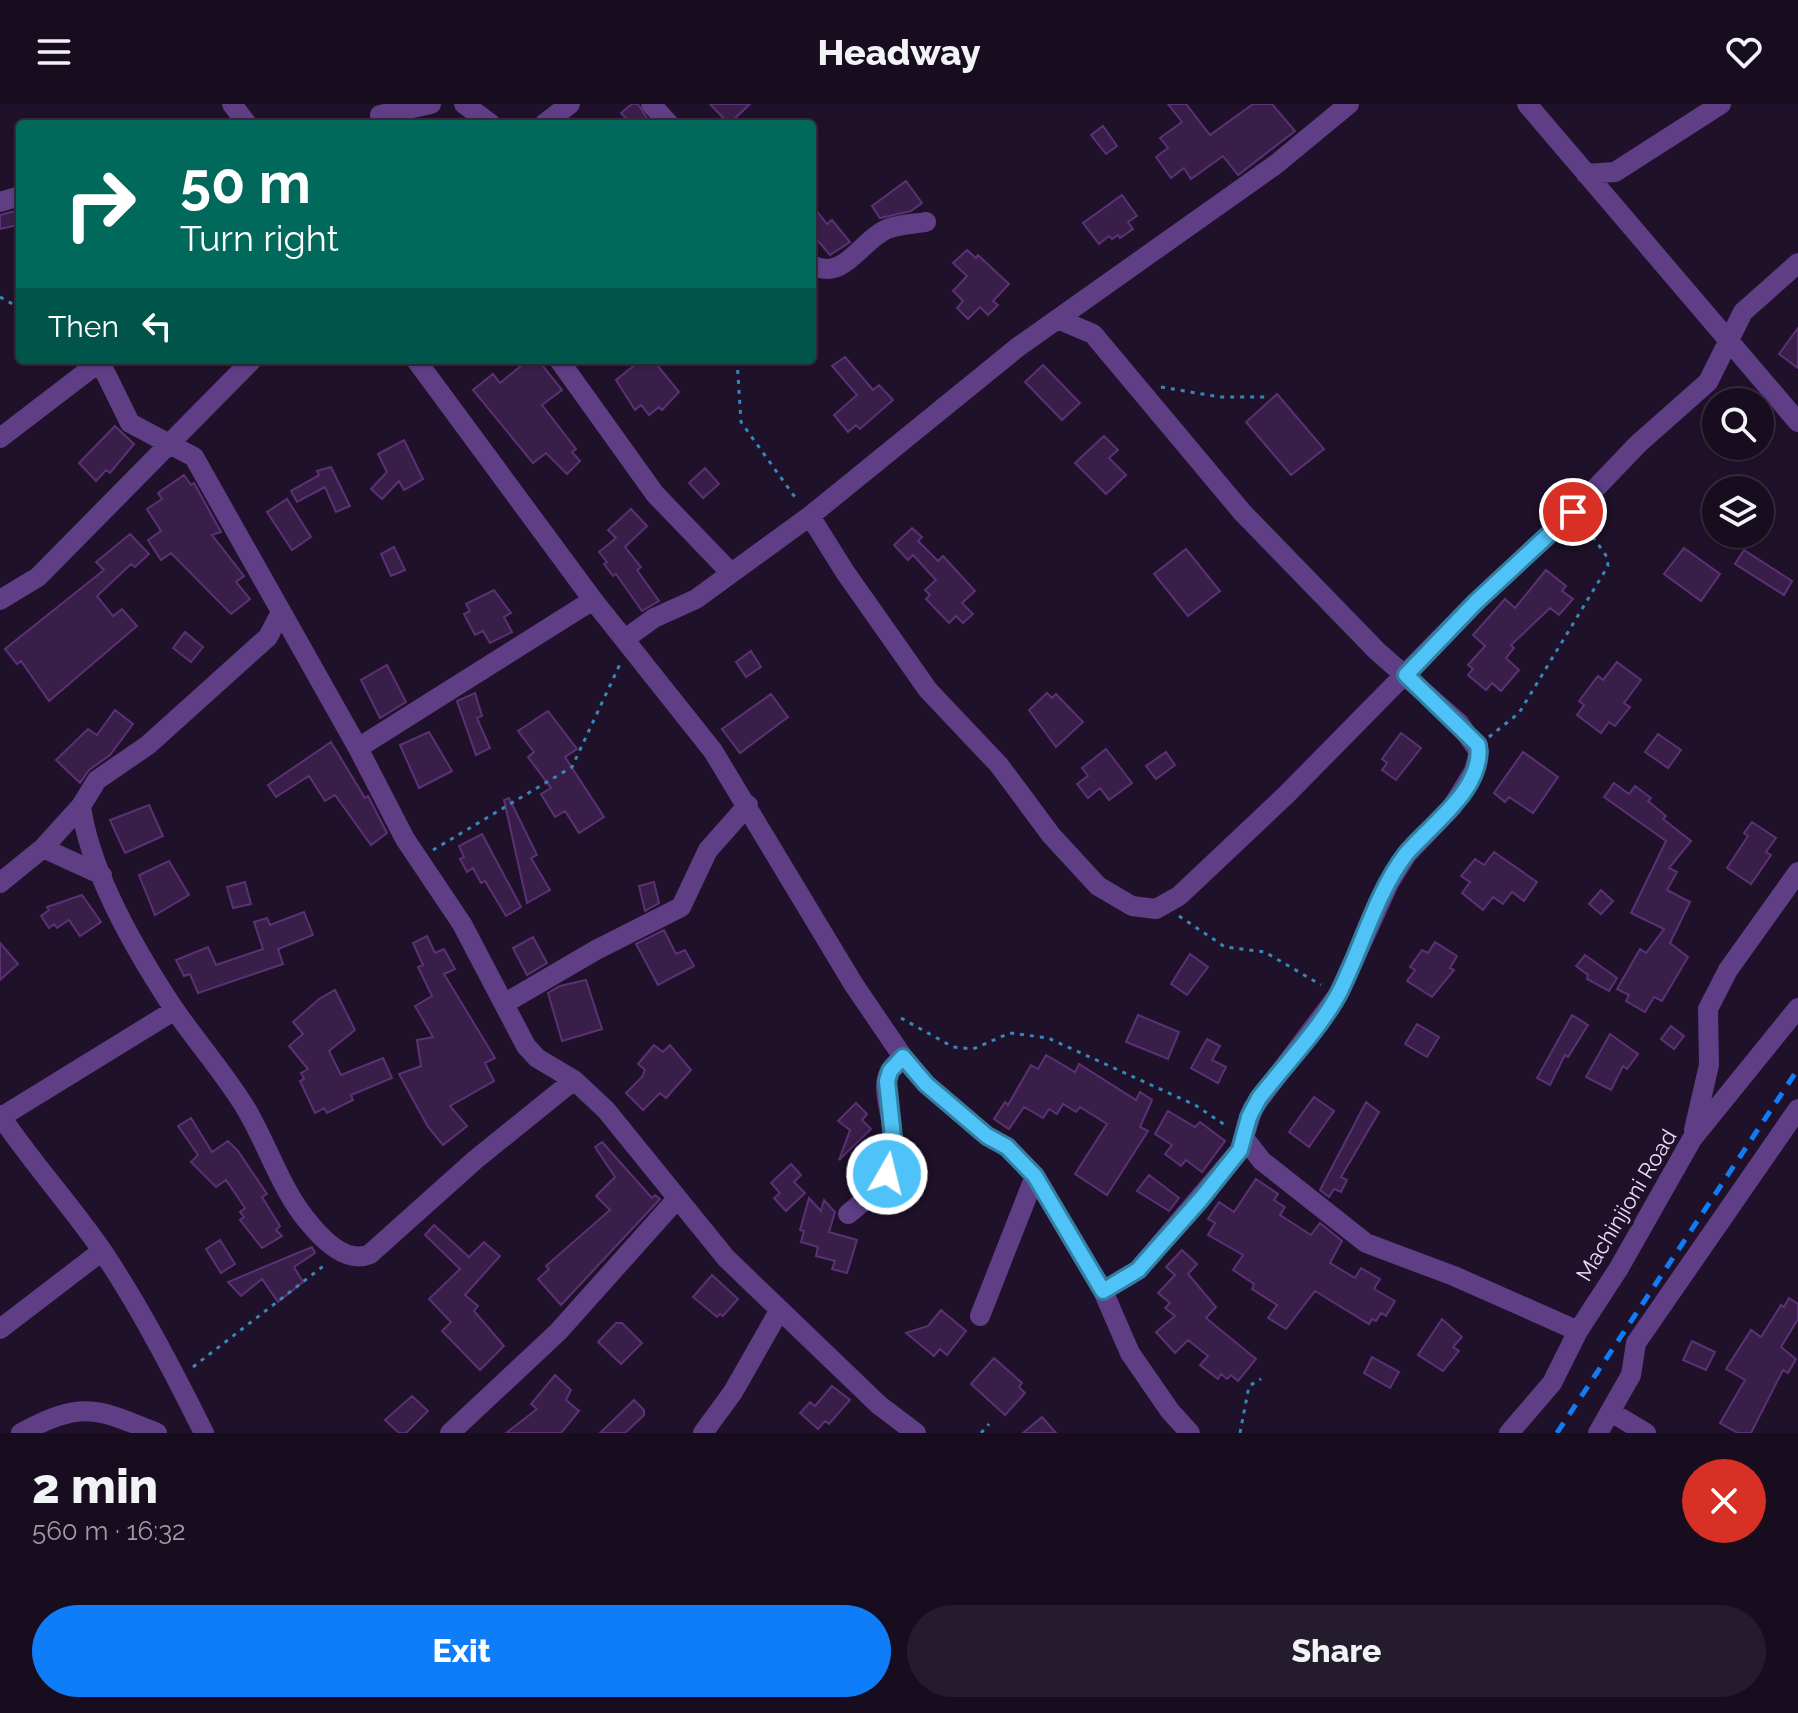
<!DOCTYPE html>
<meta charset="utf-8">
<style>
:root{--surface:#170d1f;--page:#241b2c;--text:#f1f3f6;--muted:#9e9ca4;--line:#362d3d;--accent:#0e7df7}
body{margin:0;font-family:Raleway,sans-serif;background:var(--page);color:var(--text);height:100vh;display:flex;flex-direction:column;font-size:30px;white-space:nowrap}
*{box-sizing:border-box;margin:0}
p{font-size:26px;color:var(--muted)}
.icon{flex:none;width:44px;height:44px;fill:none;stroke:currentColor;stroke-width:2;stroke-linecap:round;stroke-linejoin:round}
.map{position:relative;height:1329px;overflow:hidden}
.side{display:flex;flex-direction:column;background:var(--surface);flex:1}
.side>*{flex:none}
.top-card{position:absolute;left:16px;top:16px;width:800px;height:244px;border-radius:8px;box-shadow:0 2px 6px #0004,0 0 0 2px var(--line);background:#00695c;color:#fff;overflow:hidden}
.buttons{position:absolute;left:1702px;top:284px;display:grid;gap:16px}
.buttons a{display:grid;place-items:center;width:72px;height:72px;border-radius:50%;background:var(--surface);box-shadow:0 2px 6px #0004,0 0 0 2px var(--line);font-size:40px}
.pin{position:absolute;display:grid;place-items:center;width:68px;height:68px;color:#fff;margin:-34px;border:4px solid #fff;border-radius:50%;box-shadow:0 2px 8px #0007}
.me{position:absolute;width:88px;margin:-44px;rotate:8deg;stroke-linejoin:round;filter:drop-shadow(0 0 6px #0008)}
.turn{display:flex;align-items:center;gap:28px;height:168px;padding:0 32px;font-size:36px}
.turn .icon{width:104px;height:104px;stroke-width:2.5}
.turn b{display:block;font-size:56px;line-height:68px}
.then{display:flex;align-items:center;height:76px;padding:0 32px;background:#0003;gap:16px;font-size:30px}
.round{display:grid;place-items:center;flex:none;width:84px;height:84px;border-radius:42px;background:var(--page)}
.headline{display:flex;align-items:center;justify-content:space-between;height:136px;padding:0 32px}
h1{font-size:48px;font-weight:800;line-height:60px}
.primary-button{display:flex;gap:16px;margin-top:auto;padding:16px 32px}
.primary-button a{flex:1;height:92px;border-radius:48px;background:var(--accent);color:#fff;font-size:32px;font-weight:800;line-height:92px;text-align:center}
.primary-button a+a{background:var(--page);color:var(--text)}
header{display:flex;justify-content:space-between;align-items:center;height:104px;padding:0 32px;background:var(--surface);font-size:36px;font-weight:800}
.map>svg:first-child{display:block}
.building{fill:#391e49;stroke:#5b3174;stroke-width:2}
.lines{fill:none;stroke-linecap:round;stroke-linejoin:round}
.path{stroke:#3588b7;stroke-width:3;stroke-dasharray:4 6;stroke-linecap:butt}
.minor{stroke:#5f3e86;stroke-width:20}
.rail{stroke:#0e7df7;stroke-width:5;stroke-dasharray:12 10;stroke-linecap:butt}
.route-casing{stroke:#337fa1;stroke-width:20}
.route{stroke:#4fc3f7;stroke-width:14}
.labels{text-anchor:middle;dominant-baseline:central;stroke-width:8;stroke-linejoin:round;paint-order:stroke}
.street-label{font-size:22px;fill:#eddbfe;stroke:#1f1129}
</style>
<header><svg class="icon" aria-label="menu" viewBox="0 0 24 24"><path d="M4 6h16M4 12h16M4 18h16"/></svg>Headway<svg class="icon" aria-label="heart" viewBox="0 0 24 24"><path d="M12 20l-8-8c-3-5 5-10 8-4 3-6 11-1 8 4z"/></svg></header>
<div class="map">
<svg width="1798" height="1329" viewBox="0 0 1798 1329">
<rect width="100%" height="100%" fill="#1f1129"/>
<path class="building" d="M632,0H638L650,19L631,20L621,9Z
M710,0H750L729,20Z
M1168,0H1186L1210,31L1253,0H1272L1295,27L1238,71L1223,52L1191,75L1184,64L1171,74L1156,53L1168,44L1160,34L1182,18Z
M1103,22L1117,42L1106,50L1091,31Z
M906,77L922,99L911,107L880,114L872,102Z
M1122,91L1137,112L1128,118L1133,125L1120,134L1118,131L1112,135L1109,132L1099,140L1083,119Z
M812,101L827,120L832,116L850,138L830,151L812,130Z
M15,107L18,121L0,125V111Z
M967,146L976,154L978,151L1009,180L993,197L998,201L988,211L980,203L968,215L957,204L963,197L953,187L967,172L953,159Z
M1798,224V264L1779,250Z
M845,253L873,286L879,281L893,296L860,325L856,321L848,328L834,311L857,291L832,262Z
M528,256H538L562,286L542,301L576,345L572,348L580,357L567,370L546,349L533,359L473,286L493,270L500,279Z
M641,256H653L679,288L662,306L659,303L649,311L641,301L635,306L616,276Z
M1043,261L1080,299L1062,316L1025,278Z
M1277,290L1324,345L1291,371L1246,318Z
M115,322L134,340L110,369L106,366L96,377L79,359Z
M1104,332L1118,346L1109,354L1126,371L1106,390L1075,359Z
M404,336L423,375L404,386L399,377L382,395L371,385L387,368L378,350Z
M331,363L350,402L336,408L325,383L297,398L291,387L319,371L317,367Z
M705,364L719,380L703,394L689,379Z
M184,371L191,381L194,379L221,428L212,431L244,472L236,478L250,495L231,510L171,449L161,456L148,436L161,427L147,405L162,395L158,389Z
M287,395L311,433L292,446L267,408Z
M631,405L647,422L625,443L641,463L637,466L659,497L642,507L616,470L613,472L604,460L607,458L599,448L616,434L608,426Z
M912,424L922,433L918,437L938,457L943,452L975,487L962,499L973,510L963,519L956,512L949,519L926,495L930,491L925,486L936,476L913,451L908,456L894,441Z
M130,430L149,450L135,463L131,460L97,492L113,512L122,505L137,522L49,597L21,557L17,560L5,545L104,466L96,458Z
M394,443L405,466L391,472L381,450Z
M1684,444L1720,470L1701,497L1664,470Z
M1186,445L1220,487L1188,512L1154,470Z
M1744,446L1792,477L1784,491L1735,460Z
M1546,466L1566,482L1562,487L1573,495L1559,511L1550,504L1511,541L1514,544L1506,554L1519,566L1501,587L1492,579L1486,586L1468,571L1473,565L1468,561L1485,542L1473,531L1505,495L1515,504Z
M494,486L511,509L504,513L512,528L490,539L483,527L475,531L464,510L470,507L466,500Z
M185,528L203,543L191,558L173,544Z
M751,547L761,563L746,573L736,558Z
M1617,558L1641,576L1624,599L1630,603L1615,622L1609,618L1601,629L1577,611L1584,601L1579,597L1598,572L1603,576Z
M387,561L406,598L380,614L361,576Z
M475,589L482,612L477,614L490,644L476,651L457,597Z
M1047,589L1052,594L1056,590L1083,618L1056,643L1029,606Z
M771,590L788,613L740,649L722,625Z
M115,606L133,620L110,651L89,666L80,679L56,656L88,625L97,631Z
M548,607L577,645L565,653L604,713L579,729L565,707L555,713L541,690L551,684L528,653L534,648L518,627Z
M429,628L452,667L419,684L400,641Z
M1401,629L1421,644L1396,676L1382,666L1387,659L1382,655Z
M1658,630L1681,646L1668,664L1645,648Z
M331,638L365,694L368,692L387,729L371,741L335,691L325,697L309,672L276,693L268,681Z
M1106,645L1132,679L1109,696L1100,684L1088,694L1077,680L1088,672L1082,664Z
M1166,648L1175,661L1156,675L1146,662Z
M1523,648L1558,673L1533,709L1509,693L1505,698L1494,689Z
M1614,679L1629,690L1635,682L1651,694L1648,697L1666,712L1663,715L1691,737L1669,764L1677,768L1667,786L1690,798L1670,839L1688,853L1662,897L1654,893L1645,908L1626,897L1629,891L1617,885L1640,845L1646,849L1664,825L1631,809L1666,737L1604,693Z
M509,694L537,751L531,754L550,786L527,799L504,696Z
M149,701L163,732L125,749L110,716Z
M1752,718L1776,734L1766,748L1771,751L1751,780L1727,764L1748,732L1744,729Z
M482,730L521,803L506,812L485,777L481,779L473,764L467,768L460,755L464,753L459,742Z
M1494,748L1537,778L1524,797L1512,788L1503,800L1493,793L1483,806L1462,789L1470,778L1461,772L1475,755L1484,761Z
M169,757L189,791L155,811L139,771Z
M245,778L251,800L233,804L227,783Z
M654,778L659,799L645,807L639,782Z
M1601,786L1613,797L1601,810L1589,800Z
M82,791L101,818L80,832L69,816L57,824L54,820L49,824L41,812L49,806L47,803Z
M304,808L313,831L278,845L283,860L198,889L190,870L184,872L176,856L208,843L216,861L263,845L254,818L267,814L270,821Z
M664,826L676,850L685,846L694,862L658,881L636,840Z
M427,832L435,849L444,845L455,865L444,870L495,954L485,959L494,977L450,1002L467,1022L443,1041L428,1023L399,970L421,962L417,936L433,933L415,902L432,892L418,863L423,861L413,839Z
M533,833L547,859L527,871L513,844Z
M1435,838L1457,852L1450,864L1454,866L1432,893L1407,877L1415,866L1410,863L1422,846L1428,849Z
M0,839L18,860L0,876Z
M1190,850L1208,863L1187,891L1171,880Z
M1585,851L1617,874L1609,887L1587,875L1588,871L1576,862Z
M586,876L602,925L562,937L548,889L560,882Z
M335,886L355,926L329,947L341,971L383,954L392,974L351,991L353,996L327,1009L324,1004L315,1009L300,977L304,975L301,969L308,965L289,942L303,930L293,918L319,895Z
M1138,911L1179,928L1168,955L1126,938Z
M1572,911L1588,921L1568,953L1565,951L1550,981L1537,974Z
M1417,920L1439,933L1427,953L1405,940Z
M1671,922L1684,932L1674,945L1661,935Z
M1610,930L1638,950L1627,965L1623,962L1611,986L1586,973Z
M1207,935L1220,942L1212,956L1226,963L1218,979L1191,964Z
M654,941L663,948L670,941L691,966L666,994L660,989L643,1006L626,989L642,973L645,966L638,960Z
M1046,951L1075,968L1079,960L1136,996L1140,988L1152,996L1140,1023L1148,1027L1107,1091L1075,1070L1107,1020L1080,1003L1076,1008L1063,1000L1057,1010L1049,1005L1043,1014L1024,1003L1009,1025L994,1015L1005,998L1008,1001L1031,961L1038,965Z
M1314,993L1334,1007L1309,1043L1289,1028Z
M1366,998L1379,1008L1341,1073L1347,1076L1341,1088L1334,1085L1329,1093L1320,1086Z
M856,999L867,1010L862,1016L871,1025L839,1056L850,1026L838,1017Z
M1168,1007L1195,1023L1200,1018L1225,1037L1202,1068L1186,1056L1181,1062L1165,1050L1172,1041L1155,1030Z
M191,1014L212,1048L228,1037L238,1047L267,1090L262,1093L280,1122L276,1126L282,1132L262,1144L240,1116L244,1113L240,1108L245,1104L226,1076L216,1083L191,1058L198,1051L178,1022Z
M602,1038L652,1094L655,1091L660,1095L561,1201L538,1175L549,1165L546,1162L610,1106L596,1092L615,1073L595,1043Z
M791,1060L801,1071L794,1078L805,1089L786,1107L774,1094L780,1089L771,1079Z
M1149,1071L1179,1094L1169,1107L1137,1087Z
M1256,1075L1278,1090L1274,1096L1285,1103L1280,1111L1311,1131L1320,1119L1342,1137L1330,1159L1355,1174L1361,1164L1380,1175L1374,1185L1395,1197L1386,1212L1381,1209L1376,1217L1372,1215L1369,1220L1315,1187L1286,1225L1268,1214L1277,1201L1252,1185L1254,1180L1233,1166L1243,1151L1208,1131L1215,1119L1208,1115L1219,1098L1234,1108Z
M809,1094L821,1107L824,1096L835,1108L829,1128L857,1136L847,1169L832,1165L835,1157L816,1152L818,1143L801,1138L804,1127L800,1126Z
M434,1121L469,1153L484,1138L500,1152L465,1191L478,1202L474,1207L504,1242L480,1266L442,1227L451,1218L429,1195L460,1165L425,1131Z
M220,1136L235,1160L221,1169L206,1145Z
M312,1143L315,1149L294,1163L303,1178L278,1198L262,1175L241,1192L228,1178Z
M1182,1146L1197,1160L1188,1170L1216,1203L1206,1214L1256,1255L1238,1277L1231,1271L1227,1275L1221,1270L1218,1275L1200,1261L1208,1252L1188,1236L1175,1249L1156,1228L1175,1212L1165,1204L1170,1199L1158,1189L1175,1171L1166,1163Z
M712,1171L738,1195L723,1212L720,1210L717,1213L693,1193Z
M1789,1194L1798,1200V1215L1781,1243L1796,1255L1788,1269L1783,1266L1751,1329H1738L1720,1319L1745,1276L1726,1265L1751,1226L1761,1233L1781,1201L1784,1203Z
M941,1206L966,1227L947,1251L940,1245L934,1252L906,1229L928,1222Z
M1442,1215L1462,1233L1453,1243L1459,1247L1443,1267L1418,1251Z
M616,1219H622L642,1239L621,1260L598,1238Z
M1692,1237L1715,1248L1706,1266L1683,1256Z
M1372,1253L1399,1268L1390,1284L1364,1269Z
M994,1254L1022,1279L1019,1283L1025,1289L1005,1311L971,1280Z
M555,1271L571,1286L566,1296L579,1307L561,1329H506L537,1305L531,1300Z
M832,1282L850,1296L829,1320L825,1317L818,1325L800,1309L810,1298L815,1302Z
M412,1292L428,1307L406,1329H399L385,1316Z
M634,1296L644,1306V1311L625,1329H600Z
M1042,1313L1056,1329H1023Z"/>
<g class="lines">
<path class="path" d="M0,193L20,204
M737,256L741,318L797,396
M1161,283L1220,293H1267
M1489,633L1519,609L1608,462L1607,453L1586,423
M433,746L572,663L620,560
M1179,812L1225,843L1265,848L1321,881
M901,914L953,943L973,945L1010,929L1048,934L1195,1001L1228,1023
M193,1263L326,1160
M981,1329L989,1320
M1240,1329L1249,1282L1261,1275"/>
<path class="minor" d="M232,0L247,20
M464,0L491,20
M651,0L669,20
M1527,0L1798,318
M380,11L431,0
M544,20L570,0
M1586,70L1615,68L1721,0
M0,98L20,92
M812,161C844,178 861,136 887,125C899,120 914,120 926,118
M1060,216L1093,230L1242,408L1377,547L1459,619L1479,648L1474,667L1452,703L1407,750L1389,779L1338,891L1253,1004L1240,1046L1138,1166L1103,1187
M416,256L593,496L713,647L854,881L903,953L926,980L987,1032L1007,1043L1035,1072L1103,1187L1130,1249L1170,1307L1190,1329
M559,256L655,390L730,468
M100,258L130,319L194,353L358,644L405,735L462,820L526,942L537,954L574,976L606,1006L726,1154L879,1301L916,1329
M0,334L102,256
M810,412L845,468L928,586L999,661L1051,731L1098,782L1132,802L1156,805L1179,792L1286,691L1476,498L1573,408L1638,340L1708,278L1743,208L1798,159
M0,496L38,473L252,256
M625,535L654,514L696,495L810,412L1018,243L1275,61L1349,0
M358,644L593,496
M81,702C90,769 137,849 174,905C197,938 224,969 245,1003C268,1041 281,1087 310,1120C324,1137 347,1160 370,1150L475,1056L574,976
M43,744L102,771
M0,779L43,744L81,702L97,676L148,641L268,533L281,508
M505,899L596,846L681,803L708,746L748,701
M0,1011C32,1059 71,1101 103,1148C141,1205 173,1267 204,1329
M1,1013L175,906
M1694,1026L1709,961L1708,905L1728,866L1798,768
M1244,1034L1262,1057L1366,1139L1454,1172L1578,1227
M848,1110C887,1080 899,1054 889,1005C887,994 883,978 890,967C892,962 899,957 903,953
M980,1212L1035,1072
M0,1225L102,1147
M1611,1308L1646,1329
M21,1329C83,1296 96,1304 157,1329
M450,1329L558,1228L676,1096
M703,1329L733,1288L779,1207
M1509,1329L1552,1279L1578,1227L1619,1164L1692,1035L1798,904
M1598,1329L1631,1271L1636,1239L1798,1005"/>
<path class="rail" d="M1557,1329L1798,965"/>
</g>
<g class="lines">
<defs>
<path id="route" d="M887,1070L893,1033L887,977L890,967L903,953L926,980L987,1032L1007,1043L1035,1072L1103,1187L1138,1166L1201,1095L1240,1046L1249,1013L1259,994C1283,963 1323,921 1340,887C1362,843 1376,789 1406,750C1429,722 1485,684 1478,641L1406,571L1476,498L1573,408"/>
</defs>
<use href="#route" class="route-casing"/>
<use href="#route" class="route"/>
</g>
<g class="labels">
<g class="street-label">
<text transform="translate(1626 1101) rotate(-59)">Machinjioni Road</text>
</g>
</g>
</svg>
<div class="buttons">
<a><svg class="icon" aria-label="search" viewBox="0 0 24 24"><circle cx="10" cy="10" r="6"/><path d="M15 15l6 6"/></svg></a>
<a><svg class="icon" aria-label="layers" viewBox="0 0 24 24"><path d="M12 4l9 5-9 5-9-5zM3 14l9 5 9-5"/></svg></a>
</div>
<div class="pin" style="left:1573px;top:408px;background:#d93025"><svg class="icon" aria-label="arrive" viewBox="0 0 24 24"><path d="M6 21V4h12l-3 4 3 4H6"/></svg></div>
<svg class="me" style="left:887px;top:1070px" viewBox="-20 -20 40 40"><circle r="17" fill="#4fc3f7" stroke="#fff" stroke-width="3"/><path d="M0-11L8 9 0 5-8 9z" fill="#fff"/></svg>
<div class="top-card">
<div class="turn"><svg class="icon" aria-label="right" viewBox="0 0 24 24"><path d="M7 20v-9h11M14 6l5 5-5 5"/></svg><div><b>50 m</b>Turn right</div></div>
<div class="then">Then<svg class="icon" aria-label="left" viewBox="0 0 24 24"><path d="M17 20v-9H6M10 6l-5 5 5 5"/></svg></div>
</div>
</div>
<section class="side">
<div class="headline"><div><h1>2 min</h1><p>560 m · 16:32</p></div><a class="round" style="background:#d93025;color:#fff"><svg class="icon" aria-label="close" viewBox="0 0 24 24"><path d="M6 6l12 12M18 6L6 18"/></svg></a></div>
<div class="primary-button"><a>Exit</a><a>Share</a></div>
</section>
